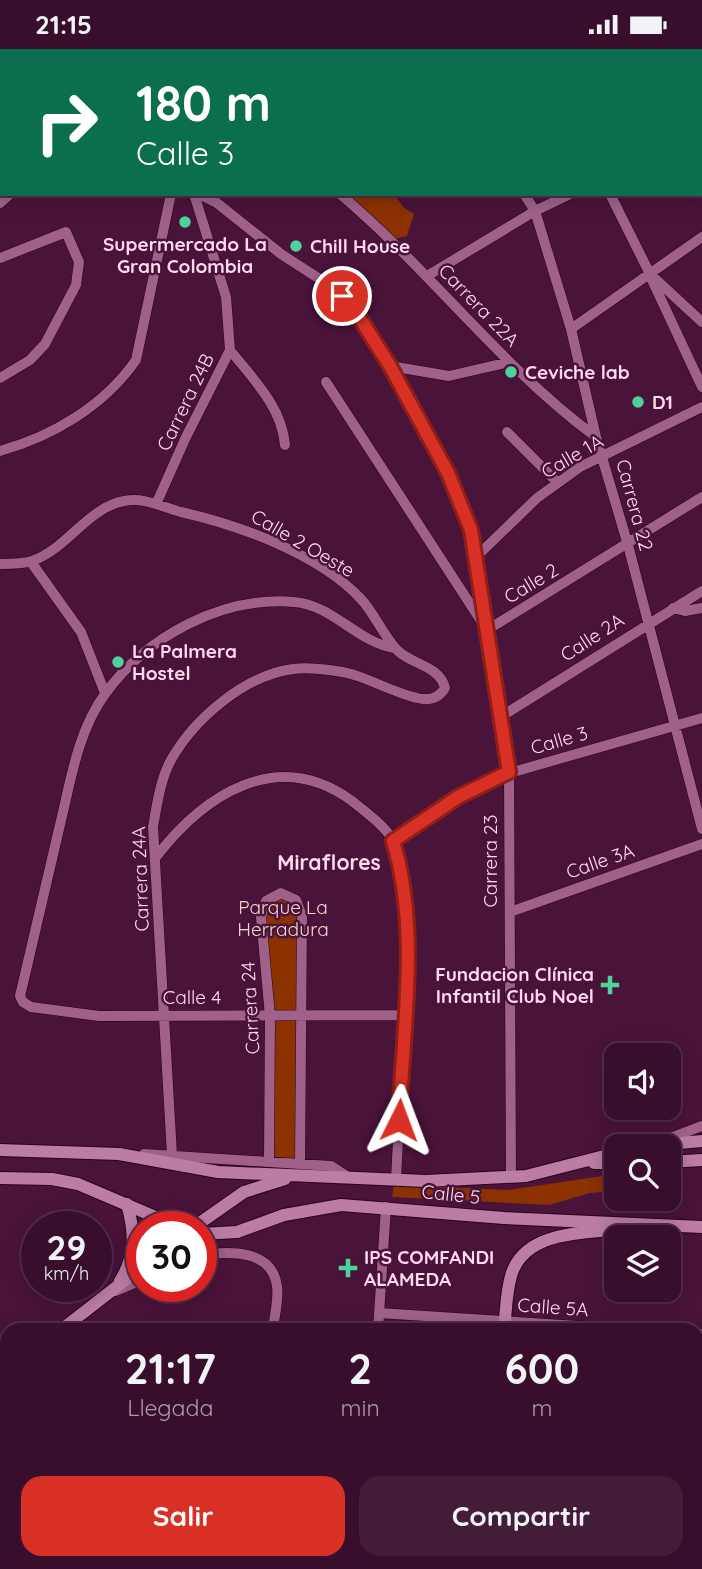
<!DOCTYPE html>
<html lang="es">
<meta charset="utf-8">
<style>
:root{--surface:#380e2c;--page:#431c38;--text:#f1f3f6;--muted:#ab9ca9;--line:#522e48;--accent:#d93025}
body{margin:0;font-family:Quicksand,sans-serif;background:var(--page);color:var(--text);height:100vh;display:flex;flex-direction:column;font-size:26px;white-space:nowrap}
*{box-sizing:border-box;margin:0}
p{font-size:23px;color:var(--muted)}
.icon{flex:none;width:38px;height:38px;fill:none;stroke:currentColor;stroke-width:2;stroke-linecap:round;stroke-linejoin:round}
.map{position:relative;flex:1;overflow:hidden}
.side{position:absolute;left:0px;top:1274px;width:704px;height:247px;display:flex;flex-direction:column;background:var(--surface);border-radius:21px 21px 0 0;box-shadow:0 4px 18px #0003,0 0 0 2px var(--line)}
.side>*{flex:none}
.hud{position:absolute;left:0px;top:0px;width:704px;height:147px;box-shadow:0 4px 18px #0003,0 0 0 2px var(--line);background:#0b6e4f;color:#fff;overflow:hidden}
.controls{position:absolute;left:604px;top:994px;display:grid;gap:14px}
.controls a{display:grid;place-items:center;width:77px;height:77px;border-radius:14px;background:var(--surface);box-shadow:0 4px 18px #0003,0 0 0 2px var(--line);font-size:35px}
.speed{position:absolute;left:21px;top:1162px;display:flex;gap:14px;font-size:35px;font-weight:700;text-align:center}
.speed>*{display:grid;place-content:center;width:91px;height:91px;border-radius:50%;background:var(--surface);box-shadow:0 4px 18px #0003,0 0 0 2px var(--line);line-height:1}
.speed small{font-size:18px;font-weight:400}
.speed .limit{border:10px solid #d22;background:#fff;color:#111}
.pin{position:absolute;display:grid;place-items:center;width:60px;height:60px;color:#fff;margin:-30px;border:4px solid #fff;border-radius:50%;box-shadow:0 2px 7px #0007}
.me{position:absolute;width:77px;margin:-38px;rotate:3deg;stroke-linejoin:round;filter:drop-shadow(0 0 5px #0008)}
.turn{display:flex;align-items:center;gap:24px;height:147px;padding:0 21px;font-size:32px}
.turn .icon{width:91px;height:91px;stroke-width:2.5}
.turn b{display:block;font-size:49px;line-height:60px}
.eta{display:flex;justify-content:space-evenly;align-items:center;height:119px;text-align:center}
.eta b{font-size:42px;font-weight:800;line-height:49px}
.cta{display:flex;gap:14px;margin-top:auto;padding:14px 21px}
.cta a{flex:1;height:80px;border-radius:21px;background:var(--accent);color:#fff;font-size:28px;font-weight:800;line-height:80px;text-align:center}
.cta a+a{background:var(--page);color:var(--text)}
.status{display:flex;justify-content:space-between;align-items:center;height:49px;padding:0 35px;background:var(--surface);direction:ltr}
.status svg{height:19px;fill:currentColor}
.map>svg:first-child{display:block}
.green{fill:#8c3100}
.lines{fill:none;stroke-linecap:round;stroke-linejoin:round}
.minor-casing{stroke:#2a021e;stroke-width:11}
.major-casing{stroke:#2a021e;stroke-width:14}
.minor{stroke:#9f6189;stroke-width:10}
.major{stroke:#bc7da5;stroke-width:12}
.route-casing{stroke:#8d1f18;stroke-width:18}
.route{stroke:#d93025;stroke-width:12}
.poi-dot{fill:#4cd39b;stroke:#4a133a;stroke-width:2.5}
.labels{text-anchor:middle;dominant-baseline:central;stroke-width:5;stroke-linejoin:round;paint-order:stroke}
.poi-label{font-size:19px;font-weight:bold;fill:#fedaef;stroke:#4a133a;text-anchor:start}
.street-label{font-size:19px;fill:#fedaef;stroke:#4a133a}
.park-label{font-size:19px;fill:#f5d8cc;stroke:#4a133a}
.neighbourhood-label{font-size:21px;font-weight:bold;fill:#fedaef;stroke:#4a133a}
</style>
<div class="status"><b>21:15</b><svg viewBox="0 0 49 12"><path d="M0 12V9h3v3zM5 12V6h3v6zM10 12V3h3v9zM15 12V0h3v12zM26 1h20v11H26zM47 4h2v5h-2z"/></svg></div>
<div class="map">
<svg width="702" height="1520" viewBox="0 0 702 1520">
<rect width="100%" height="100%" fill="#4a133a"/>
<path class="green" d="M340,145H394L403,158L414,165L407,187L391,191Z
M281,844L301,858L300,1115L269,1113L270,967L261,868L266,852Z
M616,1125V1142L590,1144L549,1156L392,1148L394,1136L508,1141Z
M361,1514H520L522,1520H361Z"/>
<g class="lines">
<defs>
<path id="minor" d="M4,0L6,2
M157,0V2
M549,0L550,2
M563,0L564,2
M673,0L674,2
M450,2L452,0
M0,106H2
M199,145L217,154L281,205L329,236L356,263L390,317L448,424L471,481L509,723L511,1128
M340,145C430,221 501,318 596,388
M524,145L535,162L571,280L596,388L628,496L702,780
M610,145L650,225L702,273
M0,154L10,145
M0,209L66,183L79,213L76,236L45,295L30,311L0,329
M427,227L535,162L570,145
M652,231L702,338
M571,280L702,188
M230,301C253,330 282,358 285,396
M390,317L449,327L509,313
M326,333L487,581L702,448
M507,383L558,434
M0,402C53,387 104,357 136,311L171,145
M157,453L186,388L230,301L226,248L194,145
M475,509L537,449L580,418L702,358
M31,513L81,583L105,644
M0,515C10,515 22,515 32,512C67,500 87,459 124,452C145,448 162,458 181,463C239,476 319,505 361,550C375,565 383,587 398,602C413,616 440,617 445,639C439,649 429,652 417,649C390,643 363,625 336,622C323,620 306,618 293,620C245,626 194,670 171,711C160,731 157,756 153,778L172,1106
M673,559L685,562L702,559
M394,599C357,593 333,556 294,553C222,547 147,587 105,645C77,683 70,736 59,780C46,836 33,891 20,947L23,953L31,958L99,967L404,966
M502,667L702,542
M393,792L458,748L492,729L702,669
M156,808C204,746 277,697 352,752C366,763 386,778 394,793C405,816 406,843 409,867L396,1131
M510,863L702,795
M660,1093L702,1077
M144,1105L331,1117L348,1128
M269,1113L270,967L261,868L266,852L281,844L296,851L302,867L300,1115
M201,1206C229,1202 272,1200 277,1237C279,1251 274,1268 273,1281
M116,1242L142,1231
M379,1264L640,1281
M378,1281L386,1158
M696,1285H702
M696,1398L702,1397
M696,1474L702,1472
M0,1484L7,1494
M20,1514L25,1520
M520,1514L522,1520
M251,1520V1514
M361,1520V1514
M568,1520L586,1514"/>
<path id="major" d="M646,1097L702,1092
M0,1101L119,1105L218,1123L426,1132L526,1127L616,1104
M668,1113L702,1111
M594,1114H616
M0,1129L52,1130L78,1135L179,1178
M194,1178L244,1143L285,1130
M201,1185L237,1183L284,1166L341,1156L504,1169L702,1178
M120,1232C136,1207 135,1183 127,1155
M61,1281L142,1218
M504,1281C506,1264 506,1244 511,1227C523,1184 578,1184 613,1181
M0,1323L7,1319
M137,1520L146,1514"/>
</defs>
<use href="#minor" class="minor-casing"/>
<use href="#major" class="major-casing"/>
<use href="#minor" class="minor"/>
<use href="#major" class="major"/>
</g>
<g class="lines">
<defs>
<path id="route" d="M342,247L356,263L390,317L448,424L471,481L509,723L458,748L393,792C420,881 403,979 399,1071"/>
</defs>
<use href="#route" class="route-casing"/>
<use href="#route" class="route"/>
</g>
<g class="poi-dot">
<circle cx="185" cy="173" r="7"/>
<circle cx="296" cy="197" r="7"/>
<circle cx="511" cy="323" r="7"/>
<circle cx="638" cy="353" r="7"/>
<circle cx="118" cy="613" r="7"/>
<path d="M606.5 925.5h7v7h7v7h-7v7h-7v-7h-7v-7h7z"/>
<path d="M344.5 1208.5h7v7h7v7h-7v7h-7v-7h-7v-7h7z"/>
</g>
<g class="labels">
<g class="poi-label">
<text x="185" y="195" text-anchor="middle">Supermercado La<tspan x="185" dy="22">Gran Colombia</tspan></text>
<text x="310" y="197">Chill House</text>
<text x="525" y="323">Ceviche lab</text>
<text x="652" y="353">D1</text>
<text x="132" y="602">La Palmera<tspan x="132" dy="22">Hostel</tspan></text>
<text x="594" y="925" text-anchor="end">Fundacion Clínica<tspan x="594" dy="22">Infantil Club Noel</tspan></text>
<text x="364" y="1208">IPS COMFANDI<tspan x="364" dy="22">ALAMEDA</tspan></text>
</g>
<g class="street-label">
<text transform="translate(479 256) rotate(46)">Carrera 22A</text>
<text transform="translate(185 353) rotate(-64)">Carrera 24B</text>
<text transform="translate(572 407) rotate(-30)">Calle 1A</text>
<text transform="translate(635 456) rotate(75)">Carrera 22</text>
<text transform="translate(303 494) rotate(30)">Calle 2 Oeste</text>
<text transform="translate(531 534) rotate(-31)">Calle 2</text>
<text transform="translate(592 588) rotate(-33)">Calle 2A</text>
<text transform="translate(559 691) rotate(-16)">Calle 3</text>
<text transform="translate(490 812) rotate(-90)">Carrera 23</text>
<text transform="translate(600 812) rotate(-19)">Calle 3A</text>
<text transform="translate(140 830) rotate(-92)">Carrera 24A</text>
<text x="192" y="948">Calle 4</text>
<text transform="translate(250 959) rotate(-93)">Carrera 24</text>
<text transform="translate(451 1145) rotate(6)">Calle 5</text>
<text transform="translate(553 1258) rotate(4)">Calle 5A</text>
</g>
<g class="park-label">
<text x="283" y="858">Parque La<tspan x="283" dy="22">Herradura</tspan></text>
</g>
<g class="neighbourhood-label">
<text x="329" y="813">Miraflores</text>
</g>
</g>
</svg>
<div class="controls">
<a><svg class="icon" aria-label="sound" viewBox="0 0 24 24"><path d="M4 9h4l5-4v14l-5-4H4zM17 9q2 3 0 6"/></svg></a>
<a><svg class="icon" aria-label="search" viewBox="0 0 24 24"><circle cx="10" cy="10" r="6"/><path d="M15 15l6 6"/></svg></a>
<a><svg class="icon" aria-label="layers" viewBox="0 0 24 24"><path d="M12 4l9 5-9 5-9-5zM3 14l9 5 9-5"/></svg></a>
</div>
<div class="speed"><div>29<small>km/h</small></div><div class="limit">30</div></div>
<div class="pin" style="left:342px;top:247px;background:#d93025"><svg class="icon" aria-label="arrive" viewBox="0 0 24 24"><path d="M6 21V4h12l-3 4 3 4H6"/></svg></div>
<svg class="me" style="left:399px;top:1071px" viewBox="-20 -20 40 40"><path d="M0-17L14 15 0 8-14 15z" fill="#d93025" stroke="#fff" stroke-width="4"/></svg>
<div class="hud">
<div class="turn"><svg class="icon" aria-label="right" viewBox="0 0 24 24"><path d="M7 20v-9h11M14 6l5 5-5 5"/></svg><div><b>180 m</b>Calle 3</div></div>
</div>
<section class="side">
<div class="eta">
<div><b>21:17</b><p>Llegada</p></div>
<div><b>2</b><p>min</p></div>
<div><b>600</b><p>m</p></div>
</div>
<div class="cta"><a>Salir</a><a>Compartir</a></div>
</section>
</div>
